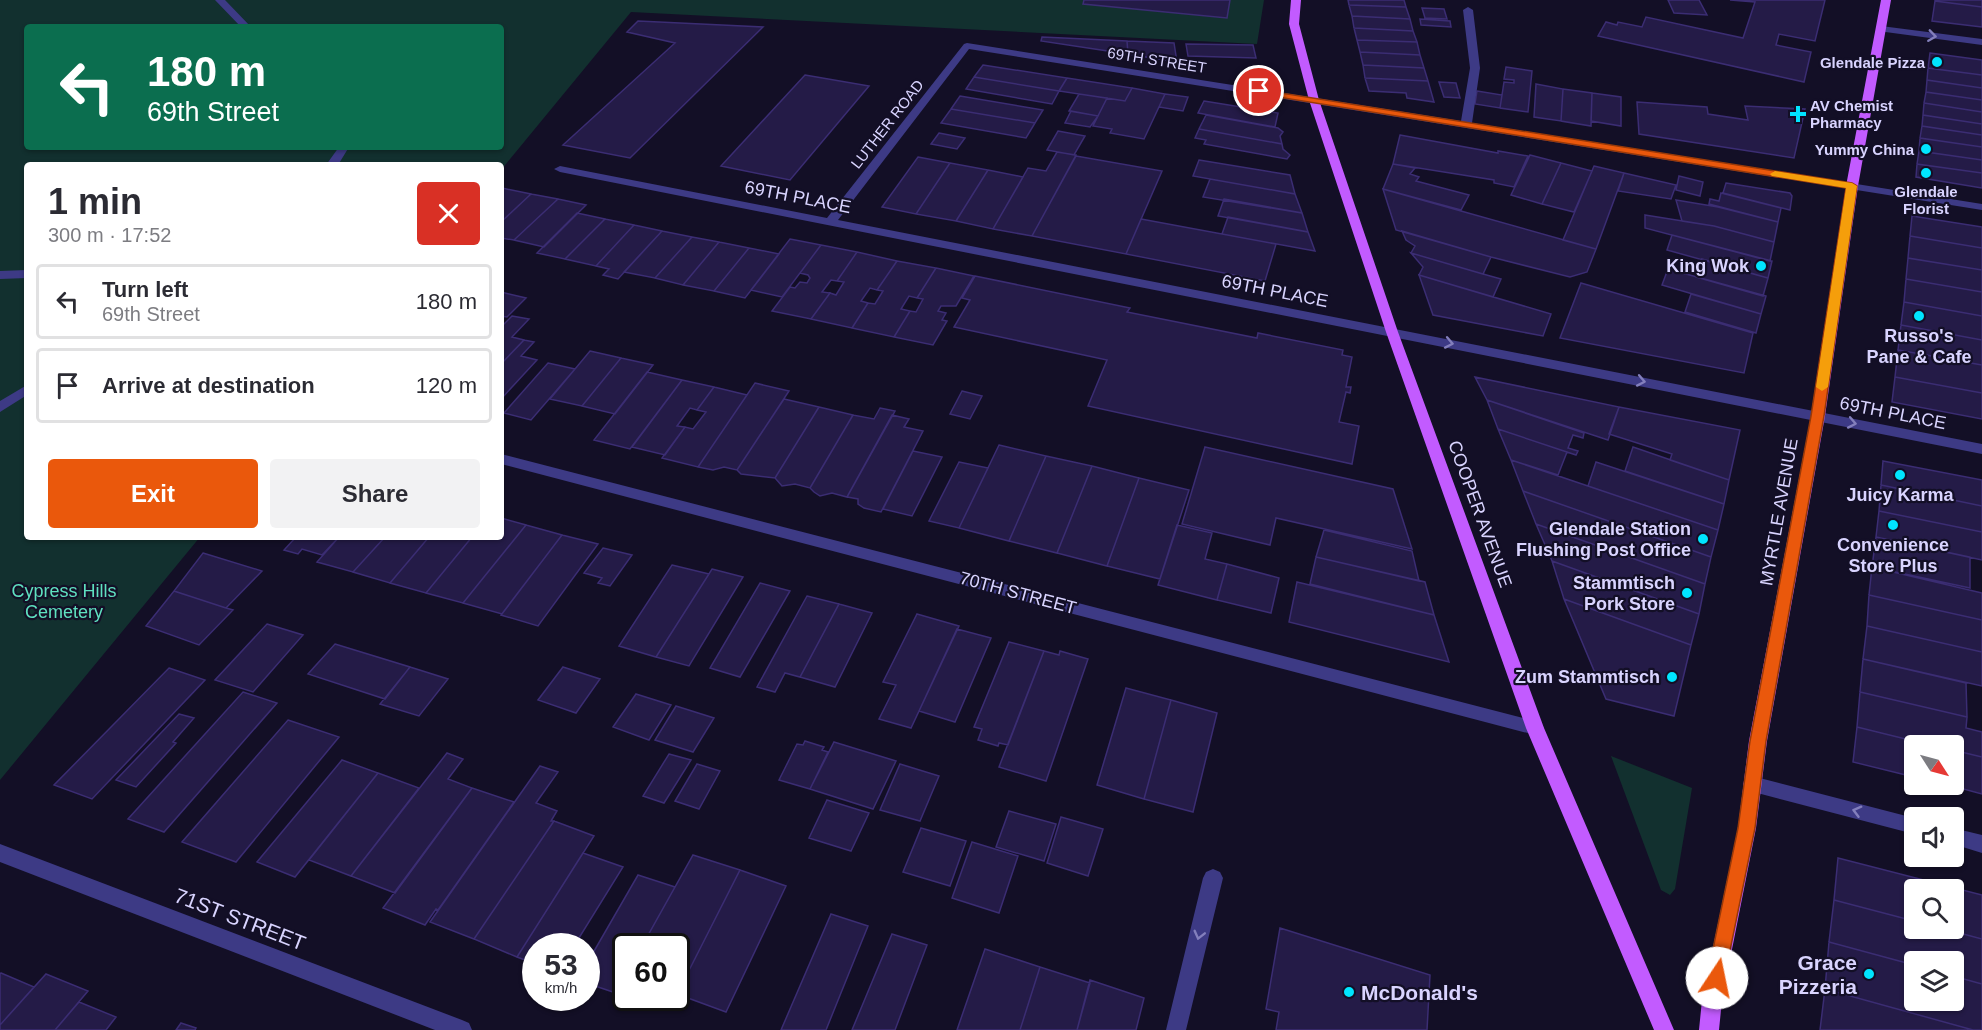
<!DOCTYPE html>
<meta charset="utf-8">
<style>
:root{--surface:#fff;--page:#f2f2f3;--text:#2b2b33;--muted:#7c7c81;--line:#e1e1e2;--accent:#ea580c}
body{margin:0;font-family:Arial,sans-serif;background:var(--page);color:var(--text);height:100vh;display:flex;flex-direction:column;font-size:22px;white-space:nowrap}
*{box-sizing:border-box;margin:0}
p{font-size:20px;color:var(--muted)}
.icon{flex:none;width:33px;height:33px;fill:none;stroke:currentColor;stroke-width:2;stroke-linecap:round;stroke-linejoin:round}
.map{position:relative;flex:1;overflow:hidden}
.drawer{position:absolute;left:24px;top:162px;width:480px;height:378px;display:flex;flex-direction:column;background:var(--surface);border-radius:6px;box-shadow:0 2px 4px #0004}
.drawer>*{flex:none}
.hud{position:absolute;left:24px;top:24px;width:480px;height:126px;border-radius:6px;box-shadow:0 2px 4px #0004;background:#0b6e4f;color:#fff;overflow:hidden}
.needle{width:39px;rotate:126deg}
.tools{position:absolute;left:1904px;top:735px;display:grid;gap:12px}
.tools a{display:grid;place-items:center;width:60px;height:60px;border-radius:6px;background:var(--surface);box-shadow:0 2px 4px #0004;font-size:30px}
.speed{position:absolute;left:522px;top:933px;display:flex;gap:12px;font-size:30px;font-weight:700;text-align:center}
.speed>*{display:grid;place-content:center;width:78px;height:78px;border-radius:50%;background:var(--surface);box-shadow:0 2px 4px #0004;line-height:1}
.speed small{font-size:15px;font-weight:400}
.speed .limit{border:3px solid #111;border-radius:9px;background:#fff;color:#111}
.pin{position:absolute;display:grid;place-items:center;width:51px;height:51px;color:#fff;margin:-26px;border:3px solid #fff;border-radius:50%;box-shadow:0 2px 6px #0007}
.me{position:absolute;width:66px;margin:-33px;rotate:11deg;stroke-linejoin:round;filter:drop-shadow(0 0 4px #0008)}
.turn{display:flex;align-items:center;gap:21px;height:126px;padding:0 24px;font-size:27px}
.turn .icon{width:78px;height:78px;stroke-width:2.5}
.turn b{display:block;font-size:42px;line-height:51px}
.round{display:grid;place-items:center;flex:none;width:63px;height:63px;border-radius:6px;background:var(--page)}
.overview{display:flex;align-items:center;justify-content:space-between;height:102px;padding:0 24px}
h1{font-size:36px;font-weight:600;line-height:45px}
.primary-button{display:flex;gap:12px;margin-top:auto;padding:12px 24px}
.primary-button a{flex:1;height:69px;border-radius:6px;background:var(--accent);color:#fff;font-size:24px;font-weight:600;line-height:69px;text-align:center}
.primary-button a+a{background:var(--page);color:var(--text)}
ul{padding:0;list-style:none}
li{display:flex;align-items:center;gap:18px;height:75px;margin:0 12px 9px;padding:0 12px;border:3px solid var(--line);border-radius:6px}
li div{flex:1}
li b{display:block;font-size:22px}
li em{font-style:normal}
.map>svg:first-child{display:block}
.green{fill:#12302f;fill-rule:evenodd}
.building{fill:#241b47;stroke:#3b2d73;stroke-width:1.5}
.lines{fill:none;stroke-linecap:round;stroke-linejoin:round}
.minor{fill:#3d3a85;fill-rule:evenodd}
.major{fill:#c25bff;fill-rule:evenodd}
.oneway{stroke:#837fbc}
.route{fill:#ea580c;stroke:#983908;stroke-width:1.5}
.slow{fill:#f59e0b}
.poi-dot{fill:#00e5ff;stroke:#130f26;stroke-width:2}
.labels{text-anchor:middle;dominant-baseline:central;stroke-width:4.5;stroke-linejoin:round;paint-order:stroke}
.far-street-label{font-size:15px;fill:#d9d4ff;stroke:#130f26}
.far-poi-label{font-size:15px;font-weight:bold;fill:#d9d4ff;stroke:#130f26;text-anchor:end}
.street-label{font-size:18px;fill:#d9d4ff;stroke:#130f26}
.poi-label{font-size:18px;font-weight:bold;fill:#d9d4ff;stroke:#130f26;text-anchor:end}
.park-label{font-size:18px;fill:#5fe0c0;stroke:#130f26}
.near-street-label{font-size:21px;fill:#d9d4ff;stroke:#130f26}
.near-poi-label{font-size:21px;font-weight:bold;fill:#d9d4ff;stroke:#130f26;text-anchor:end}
</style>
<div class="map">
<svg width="1982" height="1030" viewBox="0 0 1982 1030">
<rect width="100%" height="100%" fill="#130f26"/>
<path class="green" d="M0,0H1264L1257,44L631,12L501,170V165H27V537H200L0,780ZM27,27H501V147H27Z
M1611,756L1692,788L1675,889L1670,895L1661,890Z"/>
<path class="building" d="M1084,0H1230L1227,18L1083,4Z
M1348,0H1404L1406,7L1349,5Z
M1668,0H1699L1707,15L1674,13Z
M1730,0H1825L1815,41L1779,34L1776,45L1811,52L1804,82L1598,36L1606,22L1617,25L1618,22L1642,27L1646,17L1743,38L1755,2Z
M1935,0H1982V7L1935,1Z
M1935,1L1982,7V27L1932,21Z
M1349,5L1406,7L1410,19L1352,16Z
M1422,8L1444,9L1447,19L1425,18Z
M1352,16L1410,19L1413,31L1354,28Z
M1420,19L1450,21L1451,27L1421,25Z
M638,21L763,27L630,158L563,145L675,43L627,32Z
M1354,28L1413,31L1417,42L1357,40Z
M1042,37L1127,41L1128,54L1041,41Z
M1357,40L1417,42L1420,55L1360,52Z
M1127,41L1174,43L1177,62L1128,54Z
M1186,44L1253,45L1256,58L1188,56Z
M1360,52L1420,55L1424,68L1363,65Z
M1930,53L1982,60V75L1928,68Z
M983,65L1067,78L1059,91L974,77Z
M1363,65L1424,68L1428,81L1365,78Z
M1506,67L1532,71L1528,112L1500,108L1504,82L1514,83V80L1504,79Z
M1928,68L1982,75V88L1927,80Z
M805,75L869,86L790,180L721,166Z
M974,77L1059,91L1052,104L966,89Z
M1067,78L1132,88L1125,101L1059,91Z
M1365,78L1428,81L1434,102L1407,98L1406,93L1369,91Z
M1927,80L1982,88V100L1926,92Z
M1439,82L1456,83L1460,98L1444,97Z
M1536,84L1563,89L1561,121L1534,117Z
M1132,88L1165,94L1144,139L1110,133L1112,129L1093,126L1107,98L1125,101Z
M1563,89L1592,93L1591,126L1561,121Z
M1477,91L1502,95L1500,108L1475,104Z
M1926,92L1982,100V112L1924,103Z
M1592,93L1621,97V126L1591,121Z
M1079,94L1107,98L1098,116L1069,111Z
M1165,94L1188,97L1183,111L1159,107Z
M960,96L1043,110L1035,123L951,109Z
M1204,101L1278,113L1275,127L1198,113Z
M1637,102L1707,107L1708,114L1748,120L1745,106L1805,109L1794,158L1639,134Z
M1924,103L1982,112V124L1923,115Z
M951,109L1035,123L1026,138L941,123Z
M1071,111L1098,116L1090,127L1065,123Z
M1206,115L1278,128L1283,132L1280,136L1282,144L1199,129Z
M1923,115L1982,124V135L1922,126Z
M1922,126L1982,135V147L1920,138Z
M1199,129L1282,144L1283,149L1290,155L1287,159L1204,144L1206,140L1195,138Z
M1058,131L1085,136L1074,155L1047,150Z
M939,133L965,138L957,149L931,144Z
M1400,135L1498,153V151L1528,156L1514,187L1494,183V180L1393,164Z
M1920,138L1982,147V160L1919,151Z
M1919,151L1982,160V173L1917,164Z
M1057,152L1076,155L1032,236L993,229L1028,168L1046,171Z
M1530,155L1561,163L1542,204L1511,195Z
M1076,156L1162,171L1126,254L1032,236Z
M918,157L950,163L916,214L882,207Z
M1199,160L1290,175L1295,194L1193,176Z
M950,163L988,170L956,221L916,214Z
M1561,163L1592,171L1574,212L1542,204Z
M1393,164L1415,168L1410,174L1419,177L1416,181L1469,195L1461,210L1383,189Z
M1917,164L1982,173V188L1916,177Z
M1594,166L1624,173L1596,249L1563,240Z
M988,170L1023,177L993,229L956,221Z
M1624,173L1676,185L1671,199L1618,191Z
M1679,176L1703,182L1700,196L1676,190Z
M1210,179L1295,194L1302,213L1203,197Z
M1726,183L1790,193L1792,196L1790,210L1723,193Z
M502,188L531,194L501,222V189Z
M1383,189L1461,211L1596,249L1587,272L1570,277L1491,257L1396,230Z
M1721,193L1781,208L1778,222L1709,204L1710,199L1719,201Z
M531,194L558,199L514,240L501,238V222Z
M558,199L586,205L544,247L514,240Z
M1224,199L1302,213L1308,232L1218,216Z
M1676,200L1718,207L1778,222L1774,242L1714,226L1682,221Z
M577,213L605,219L565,259L537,253Z
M1645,215L1714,226L1774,242L1770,261L1645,228Z
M1912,216L1982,227V248L1910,236Z
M1228,217L1308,232L1315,251L1222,234Z
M605,219L634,225L596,266L565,259Z
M1141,219L1276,244L1265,281L1126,254Z
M634,225L662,231L618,279L603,275L609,269L596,266Z
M662,231L692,237L655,278L624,272Z
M1402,231L1491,257L1483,274L1411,253L1415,246L1406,240Z
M1672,235L1772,261L1768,278L1667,250Z
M1910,236L1982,248V270L1908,258Z
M692,237L719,242L683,285L655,278Z
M790,239L821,245L782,297L751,290Z
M719,242L749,248L714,291L683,285Z
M821,245L857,252L837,281L831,280L822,292L830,293L811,319L772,311L790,287L795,288L800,282L807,283L810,278L808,275L800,273Z
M749,248L779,254L745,298L714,291Z
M857,252L897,261L877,290L870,288L861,301L868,303L852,328L811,319L830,293L836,295L844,282L837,281Z
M1411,253L1483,274L1501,279L1493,297L1419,275L1423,267Z
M1908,258L1982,270V292L1906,279Z
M1702,259L1768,278L1763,296L1696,277Z
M897,261L936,268L917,298L909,296L901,309L910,311L894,337L852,328L868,303L875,304L883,291L877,290Z
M936,268L974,276L956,306H941L938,311L946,313L942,320L947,321L933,345L894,337L910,311L916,312L923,299L917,298Z
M1668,269L1766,296L1761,314L1662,285Z
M1419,275L1551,314L1543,336L1433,315Z
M975,276L1130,308L1127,312L1257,338L1258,333L1343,350L1342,355L1352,357L1346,387H1351L1350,393L1346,392L1339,422L1359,426L1352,464L1088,406L1107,360L954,327L970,300L962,298Z
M1906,279L1982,292V316L1904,302Z
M1581,283L1753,333L1744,373L1560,338Z
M501,293V292L526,298L507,317L501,316Z
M1691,294L1761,314L1756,333L1685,312Z
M1904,302L1982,316V340L1901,325Z
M512,316L529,319L512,337L524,340L501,364V327Z
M1901,325L1982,340V365L1898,350Z
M524,340L534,342L521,356L537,360L501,399V364Z
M1898,350L1982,365V393L1895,377Z
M590,351L621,358L582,406L550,399Z
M621,358L653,365L615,414L582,406Z
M548,363L575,369L531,420L504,413Z
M647,372L682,380L630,449L594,440Z
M1475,377L1619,407L1608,440L1487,400Z
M1895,377L1982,393V419L1892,402Z
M682,380L714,387L697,410L690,408L677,426L685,427L665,455L632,447Z
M755,383L789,391L737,470L724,467L713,470L698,467Z
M714,387L747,395L698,467L662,458L685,427L693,429L706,412L697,410Z
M962,391L982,396L970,419L950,414Z
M784,399L819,407L775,478L741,474L737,470Z
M1487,400L1584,433L1583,438L1573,435L1568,448L1578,451L1576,455L1498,429Z
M819,407L853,415L810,488L795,484L782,486L775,478Z
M1619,407L1740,430L1729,480L1670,460L1672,454L1609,434Z
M880,408L895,411L847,497L832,493L820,496L814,492L810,488L853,415L874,419Z
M892,415L909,419L904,427L923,431L881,512L864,508L858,504V499L847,497Z
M1498,429L1567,452L1558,475L1511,460Z
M999,445L1046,456L1009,541L959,528Z
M1205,447L1393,489L1412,549L1276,518L1270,545L1182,524Z
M1633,447L1729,480L1724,504L1625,471Z
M913,451L942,457L912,516L883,509Z
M1046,456L1092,466L1057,553L1009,541Z
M1511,460L1718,530L1711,557L1523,491Z
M1883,461L1982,480V506L1881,485Z
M959,462L988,468L959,528L929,521Z
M1596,462L1724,504L1718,530L1588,486Z
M1092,466L1139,478L1107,566L1057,553Z
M1139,478L1189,490L1160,579L1107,566Z
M1881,485L1982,506V532L1879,511Z
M1523,491L1711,557L1705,584L1536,524Z
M1879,511L1982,532V560L1876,537Z
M501,518L526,525L463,603L426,593L472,537H501Z
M1536,524L1705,584L1699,614L1552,561Z
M526,525L562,535L502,614L463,603Z
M1177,525L1212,533L1205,559L1227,564L1217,600L1158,585Z
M1324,530L1412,551L1419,581L1316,557Z
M562,535L598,544L538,626L501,615Z
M296,537H339L322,555L302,549L298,554L284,550Z
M339,537H385L353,572L317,562Z
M385,537H429L390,583L353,572Z
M429,537H472L426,593L390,583Z
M1876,537L1970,557V588L1872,567Z
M603,548L632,555L610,586L598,583L602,578L584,573Z
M203,553L262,571L226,608L174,591Z
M1316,557L1425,582L1434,615L1310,584Z
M1552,561L1699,614L1691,645L1564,599Z
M1227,564L1279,578L1271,613L1217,600Z
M672,565L709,574L656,657L619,646Z
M1872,567L1982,593V620L1869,595Z
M712,569L743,577L689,666L656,657Z
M1297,582L1434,615L1449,662L1289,622Z
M760,583L790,591L740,677L710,668Z
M174,591L226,608L233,610L199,645L146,626Z
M1869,595L1982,620V652L1867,626Z
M807,596L839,604L800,677L785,673L775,692L757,687Z
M1564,599L1691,645L1674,716L1606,699Z
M839,604L872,613L835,687L800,677Z
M917,614L959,626L911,728L879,719L896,685L883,682Z
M267,624L303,635L253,692L215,680Z
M1867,626L1982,652V686L1863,659Z
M957,629L991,638L955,722L919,711Z
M1009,642L1044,651L1008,745L999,743L998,746L978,740L982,729L974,727Z
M335,644L410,667L385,699L308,674Z
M1044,651L1059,655L1060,651L1088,659L1046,781L999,767Z
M1863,659L1966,683L1967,717L1860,692Z
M410,667L448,679L419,716L380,704Z
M563,667L600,679L576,713L538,700Z
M169,668L205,680L92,799L54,785Z
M1126,688L1171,700L1144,799L1097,785Z
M243,692L277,703L164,832L128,819Z
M1860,692L1967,717L1966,728L1982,732V757L1953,750V746H1934L1857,727Z
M636,694L671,705L649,740L613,727Z
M1171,700L1217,713L1193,812L1144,799Z
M676,706L714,718L693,752L655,740Z
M179,714L194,718L173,742L176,743L136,787L116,780Z
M288,720L339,737L236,862L182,842Z
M1857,727L1934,746H1914V777L1853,762Z
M805,741L824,747L822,750L828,752L810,789L779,780L797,744L803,745Z
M834,742L896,761L873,809L810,789Z
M1953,750L1982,757V794L1945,784H1953Z
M447,753L463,759L448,779L472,788L395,893L351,876Z
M669,754L691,760L664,803L643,796Z
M342,760L378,773L295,877L257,862Z
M697,764L720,771L699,809L675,801Z
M900,764L939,776L920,821L880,810Z
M540,766L558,772L536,803L557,811L551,821H554L474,939L430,922Z
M378,773L419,788L351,876L309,860Z
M472,788L514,802L438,910L436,909L425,925L383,908Z
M827,800L869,813L851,851L809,838Z
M1009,811L1056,824L1044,861L996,847Z
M1061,817L1103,829L1088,876L1047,863Z
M554,821L594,836L517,957L474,939Z
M921,828L966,841L950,886L903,872Z
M972,842L1018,856L999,913L952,898Z
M583,853L623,867L574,946H536V964L517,957Z
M693,855L740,870L677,994L676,946H642Z
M1838,858L1982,895V939L1941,928H1953V890H1914V921L1834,900Z
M740,870L786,886L726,1012L677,994Z
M638,875L675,887L642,946H626V977L616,993L586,983V965Z
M1834,900L1914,921V928H1941L1982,939V984L1953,976V962H1914V965L1829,942Z
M831,914L868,926L826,1030H781Z
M1280,928L1430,975L1427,1030H1276L1279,1012L1266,1009Z
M892,934L927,945L895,1030H852Z
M1829,942L1914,965V1000H1953V976L1982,984V1030H1973L1825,989Z
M985,949L1040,967L1020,1030H957Z
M1040,967L1090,983L1077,1030H1020Z
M1,973L34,987L0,1025V974Z
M46,974L88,991L55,1030H0V1025Z
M1090,980L1144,998L1136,1030H1077Z
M1825,989L1973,1030H1820Z
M79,1002L116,1017L106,1030H55Z
M181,1023L196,1028L195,1030H176Z"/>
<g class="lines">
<path class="minor" d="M215,0H225L251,27H241Z
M1468,7L1473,10L1480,68L1472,123L1982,204V210L969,49L838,220L1982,444V454L560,172L554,169L560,166L827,218L964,44L967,43L1461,121L1470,68L1463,10Z
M1881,26L1982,39V45L1878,31L1876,29Z
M339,147H349L338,165H326Z
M27,270V278L0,279V271Z
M27,385V395L0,412V401Z
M501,454L1535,721L1541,723L1544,728L1541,733L1535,735L501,464Z
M1752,776L1914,818V834L1746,790L1743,784L1746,778Z
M1953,828L1982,835V853L1953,844Z
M0,844L462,1020L469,1023L472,1030H435L0,862Z
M1213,869L1220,872L1223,878L1186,1030H1166L1203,878L1206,872Z"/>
<path class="major" d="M1291,0H1301L1299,24L1319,100L1398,332L1544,728L1674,1030H1654L1526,728L1386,332L1309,100L1289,24Z
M1881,0H1891L1858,186L1825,416L1767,741L1756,828L1722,1000L1719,1030H1699L1702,1000L1738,828L1749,741L1811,416L1846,186Z"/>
</g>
<defs><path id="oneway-chevron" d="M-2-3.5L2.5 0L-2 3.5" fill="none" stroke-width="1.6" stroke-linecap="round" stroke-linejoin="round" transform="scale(1.5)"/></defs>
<g class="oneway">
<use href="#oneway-chevron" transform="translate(1932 36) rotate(8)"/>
<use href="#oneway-chevron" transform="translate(1449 343) rotate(11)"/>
<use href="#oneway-chevron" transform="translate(1641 381) rotate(11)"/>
<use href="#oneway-chevron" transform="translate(1852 423) rotate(11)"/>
<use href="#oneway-chevron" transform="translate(1857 811) rotate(-165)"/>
<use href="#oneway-chevron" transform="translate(1199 935) rotate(104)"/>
</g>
<path class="route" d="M1255,89L1852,183L1857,186L1824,416L1766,741L1755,828L1723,985L1717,987L1710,985L1707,978L1738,828L1750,741L1811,416L1846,188L1259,94L1255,93Z"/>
<path class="slow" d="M1775,171L1852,183L1857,186L1828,387L1822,391L1816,387L1846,188L1772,176L1770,174Z"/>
<g class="poi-dot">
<circle cx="1937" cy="62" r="6"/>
<path d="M1795 105h6v6h6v6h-6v6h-6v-6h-6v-6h6z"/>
<circle cx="1926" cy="149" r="6"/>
<circle cx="1926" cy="173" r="6"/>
<circle cx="1761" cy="266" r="6"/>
<circle cx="1919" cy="316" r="6"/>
<circle cx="1900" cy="475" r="6"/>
<circle cx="1893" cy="525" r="6"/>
<circle cx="1703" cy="539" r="6"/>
<circle cx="1687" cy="593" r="6"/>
<circle cx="1672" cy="677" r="6"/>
<circle cx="1869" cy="974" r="6"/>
<circle cx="1349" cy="992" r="6"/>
</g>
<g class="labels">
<g class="far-street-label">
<text transform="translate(1157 60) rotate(9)">69TH STREET</text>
<text transform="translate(887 124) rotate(-52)">LUTHER ROAD</text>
</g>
<g class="far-poi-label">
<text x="1925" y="62">Glendale Pizza</text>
<text x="1810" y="105" text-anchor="start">AV Chemist<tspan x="1810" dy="17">Pharmacy</tspan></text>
<text x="1914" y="149">Yummy China</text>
<text x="1926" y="191" text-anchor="middle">Glendale<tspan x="1926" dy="17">Florist</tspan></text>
</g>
<g class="street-label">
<text transform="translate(798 197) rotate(11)">69TH PLACE</text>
<text transform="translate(1275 291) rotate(11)">69TH PLACE</text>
<text transform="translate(1893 413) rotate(11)">69TH PLACE</text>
<text transform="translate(1779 512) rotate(-80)">MYRTLE AVENUE</text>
<text transform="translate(1480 514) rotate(70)">COOPER AVENUE</text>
<text transform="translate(1018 593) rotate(15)">70TH STREET</text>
</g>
<g class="poi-label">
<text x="1749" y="266">King Wok</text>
<text x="1919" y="336" text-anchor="middle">Russo's<tspan x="1919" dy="21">Pane &amp; Cafe</tspan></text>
<text x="1900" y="495" text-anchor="middle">Juicy Karma</text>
<text x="1691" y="529">Glendale Station<tspan x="1691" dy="21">Flushing Post Office</tspan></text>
<text x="1893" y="545" text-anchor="middle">Convenience<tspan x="1893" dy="21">Store Plus</tspan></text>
<text x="1675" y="583">Stammtisch<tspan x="1675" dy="21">Pork Store</tspan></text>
<text x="1660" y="677">Zum Stammtisch</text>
</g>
<g class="park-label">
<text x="64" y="591">Cypress Hills<tspan x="64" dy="21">Cemetery</tspan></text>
</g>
<g class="near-street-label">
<text transform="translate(240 919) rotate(21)">71ST STREET</text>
</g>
<g class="near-poi-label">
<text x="1857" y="962">Grace<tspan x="1857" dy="24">Pizzeria</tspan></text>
<text x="1361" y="992" text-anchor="start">McDonald's</text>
</g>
</g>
</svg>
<div class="tools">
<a><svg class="needle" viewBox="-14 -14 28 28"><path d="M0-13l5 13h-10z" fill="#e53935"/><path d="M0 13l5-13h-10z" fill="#7c7c81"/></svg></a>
<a><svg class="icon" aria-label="sound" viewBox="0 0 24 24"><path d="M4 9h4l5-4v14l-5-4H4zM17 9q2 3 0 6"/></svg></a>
<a><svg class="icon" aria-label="search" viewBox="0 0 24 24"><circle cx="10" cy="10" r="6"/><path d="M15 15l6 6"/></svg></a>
<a><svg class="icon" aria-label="layers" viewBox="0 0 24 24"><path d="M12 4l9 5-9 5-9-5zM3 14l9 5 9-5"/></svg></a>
</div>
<div class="speed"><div>53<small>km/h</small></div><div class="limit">60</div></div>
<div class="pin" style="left:1259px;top:91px;background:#d93025"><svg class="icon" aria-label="arrive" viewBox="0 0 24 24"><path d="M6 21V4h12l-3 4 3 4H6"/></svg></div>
<svg class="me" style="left:1717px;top:978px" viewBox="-20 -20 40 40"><circle r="19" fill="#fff"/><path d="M0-13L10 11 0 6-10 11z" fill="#ea580c"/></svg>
<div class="hud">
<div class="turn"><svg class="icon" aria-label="left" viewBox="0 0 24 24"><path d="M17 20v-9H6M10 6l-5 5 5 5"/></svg><div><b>180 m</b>69th Street</div></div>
</div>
<section class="drawer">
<div class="overview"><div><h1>1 min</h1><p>300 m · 17:52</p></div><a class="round" style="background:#d93025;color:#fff"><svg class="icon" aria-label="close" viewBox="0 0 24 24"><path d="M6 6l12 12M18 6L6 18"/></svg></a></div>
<ul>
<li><svg class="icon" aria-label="left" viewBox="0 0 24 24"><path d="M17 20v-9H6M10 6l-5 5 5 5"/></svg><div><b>Turn left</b><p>69th Street</p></div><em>180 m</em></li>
<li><svg class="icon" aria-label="arrive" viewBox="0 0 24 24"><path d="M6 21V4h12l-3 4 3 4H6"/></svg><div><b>Arrive at destination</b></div><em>120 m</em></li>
</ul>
<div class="primary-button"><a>Exit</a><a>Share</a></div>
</section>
</div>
